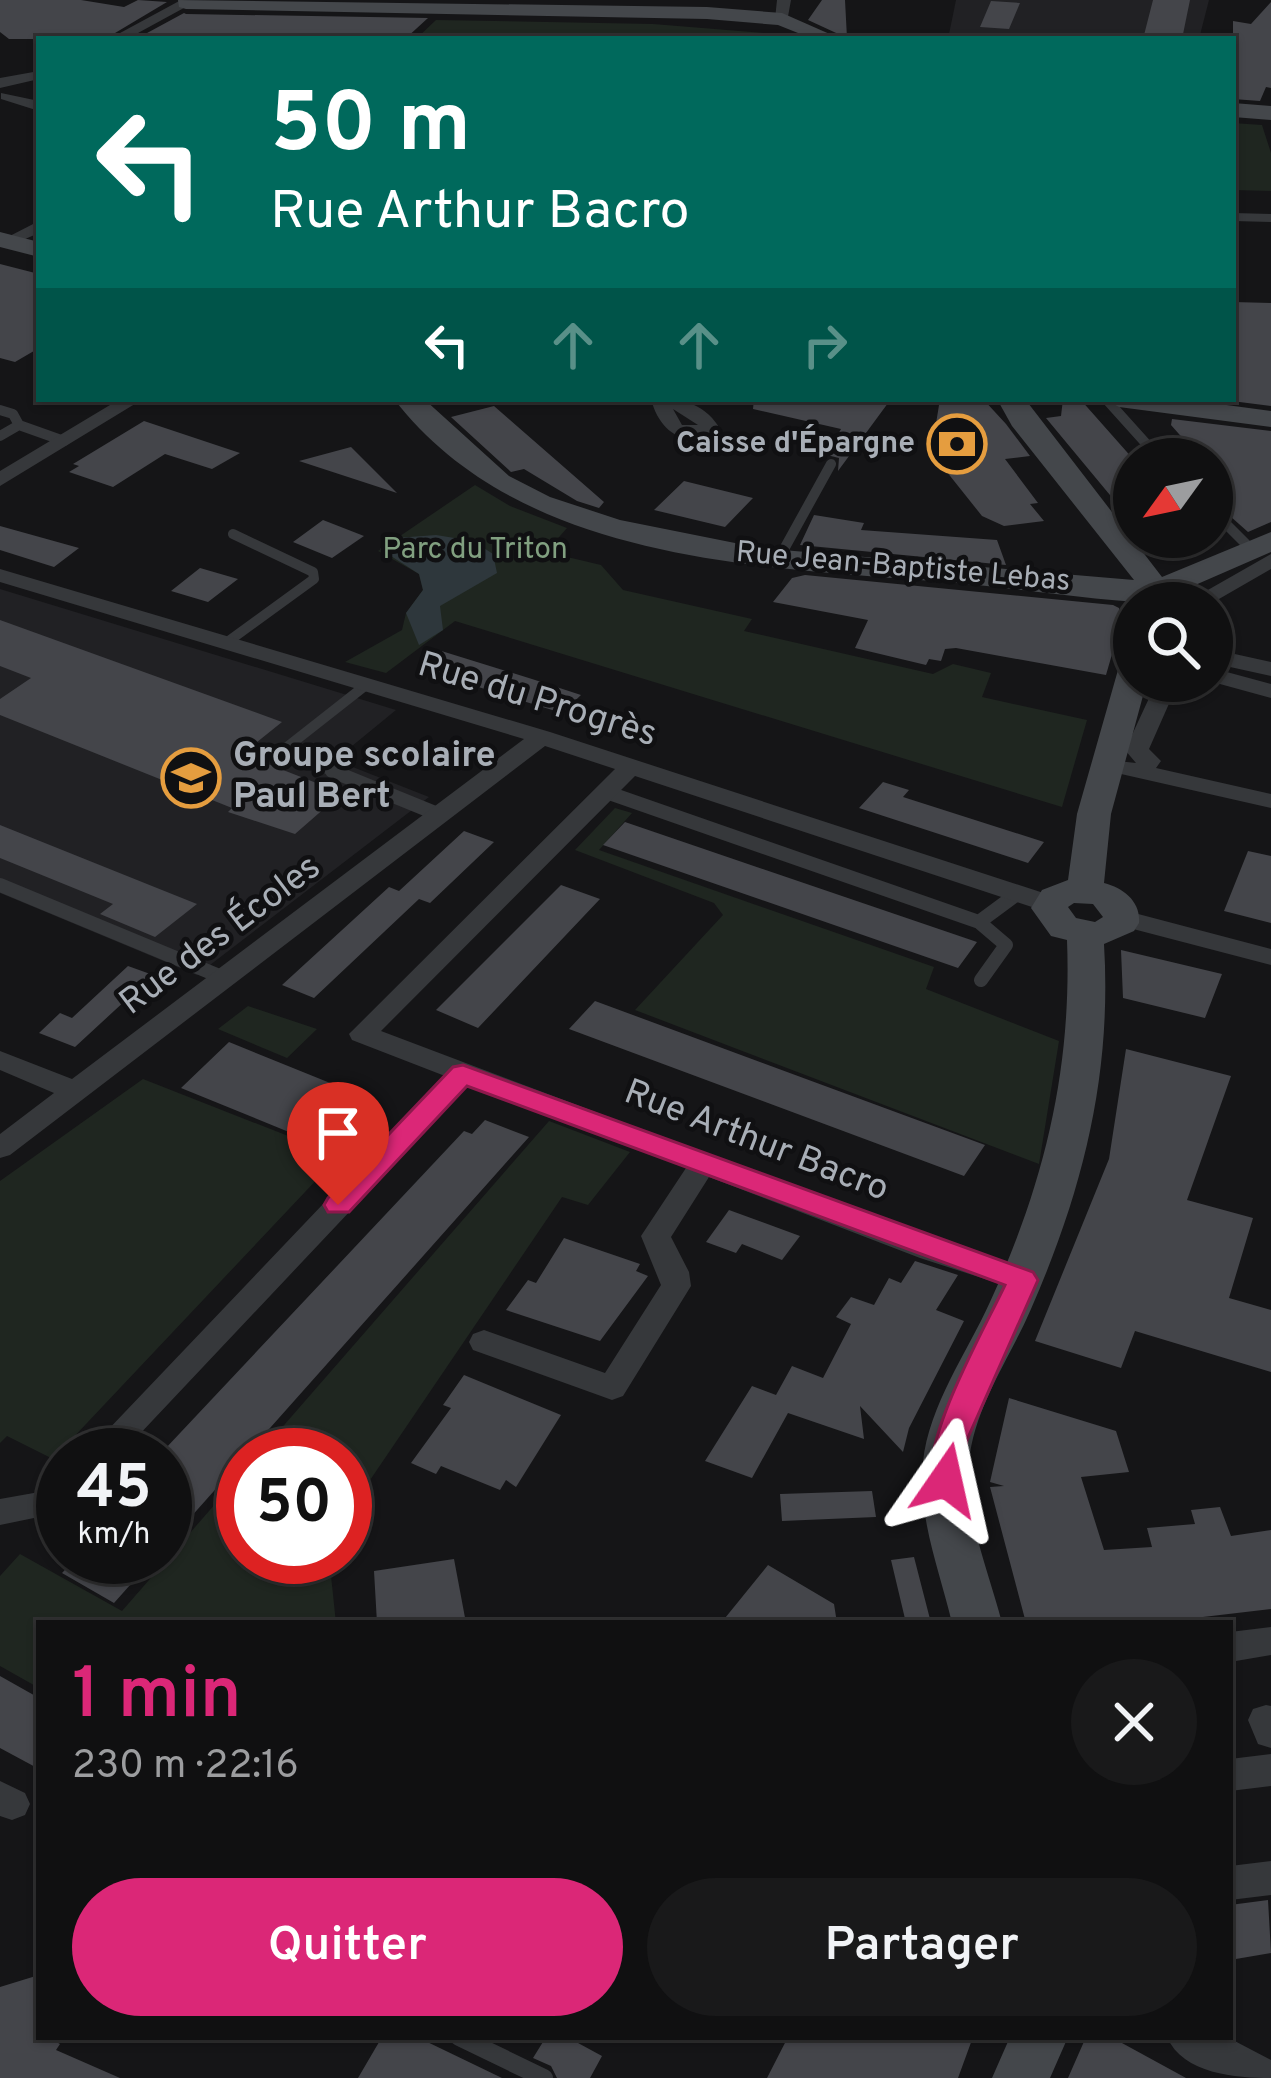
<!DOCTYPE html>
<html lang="fr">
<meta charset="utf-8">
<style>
:root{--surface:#101011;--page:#19191a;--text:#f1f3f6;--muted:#9c9d9f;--line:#303031;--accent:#db2777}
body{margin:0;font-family:Overpass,sans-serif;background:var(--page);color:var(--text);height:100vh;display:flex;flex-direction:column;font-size:45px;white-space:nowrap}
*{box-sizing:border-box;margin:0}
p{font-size:39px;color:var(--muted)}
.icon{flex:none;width:66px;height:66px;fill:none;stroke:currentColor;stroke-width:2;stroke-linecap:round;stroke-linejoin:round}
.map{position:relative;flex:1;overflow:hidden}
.sheet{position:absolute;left:36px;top:1620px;width:1197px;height:420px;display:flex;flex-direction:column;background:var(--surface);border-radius:0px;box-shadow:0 3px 9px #0004,0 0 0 3px var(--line)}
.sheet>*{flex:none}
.guide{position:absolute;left:36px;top:36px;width:1200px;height:366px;border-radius:0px;box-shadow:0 3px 9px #0004,0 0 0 3px var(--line);background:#00695c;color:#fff;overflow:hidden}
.needle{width:78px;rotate:237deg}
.tools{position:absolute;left:1113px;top:438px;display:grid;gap:24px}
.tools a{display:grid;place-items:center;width:120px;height:120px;border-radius:50%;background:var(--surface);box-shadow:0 3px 9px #0004,0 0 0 3px var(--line);font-size:60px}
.speed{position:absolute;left:36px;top:1428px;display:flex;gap:24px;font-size:60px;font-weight:700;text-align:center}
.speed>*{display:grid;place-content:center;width:156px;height:156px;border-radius:50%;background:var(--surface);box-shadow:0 3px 9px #0004,0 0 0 3px var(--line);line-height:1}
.speed small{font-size:30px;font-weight:400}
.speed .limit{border:18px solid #d22;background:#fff;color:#111}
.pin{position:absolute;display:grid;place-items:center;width:102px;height:102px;color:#fff;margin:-123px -51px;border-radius:50% 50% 50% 0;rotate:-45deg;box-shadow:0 0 12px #0007}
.pin .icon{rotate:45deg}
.me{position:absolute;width:132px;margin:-66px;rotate:11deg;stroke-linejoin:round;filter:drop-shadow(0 0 9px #0008)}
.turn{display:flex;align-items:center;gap:42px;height:252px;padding:0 36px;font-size:54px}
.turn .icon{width:156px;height:156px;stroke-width:2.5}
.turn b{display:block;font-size:84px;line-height:102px}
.lanes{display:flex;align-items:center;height:114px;padding:0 36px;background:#0003;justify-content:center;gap:60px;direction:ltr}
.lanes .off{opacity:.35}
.round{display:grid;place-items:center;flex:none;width:126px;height:126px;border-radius:63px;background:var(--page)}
.overview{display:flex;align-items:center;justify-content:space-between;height:204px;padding:0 36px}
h1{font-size:72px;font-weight:600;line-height:90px;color:var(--accent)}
.primary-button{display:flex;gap:24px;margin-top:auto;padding:24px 36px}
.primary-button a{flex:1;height:138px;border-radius:72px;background:var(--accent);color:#fff;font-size:48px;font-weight:600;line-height:138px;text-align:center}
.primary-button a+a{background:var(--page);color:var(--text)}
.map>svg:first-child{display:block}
.built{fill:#212124}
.green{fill:#1f2620}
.water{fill:#2e373c}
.building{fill:#44454a}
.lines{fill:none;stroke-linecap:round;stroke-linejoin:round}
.lane-far3{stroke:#36383b;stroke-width:8}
.lane-far2{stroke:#36383b;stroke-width:10}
.lane-far1{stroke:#36383b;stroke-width:14}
.lane{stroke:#36383b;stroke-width:18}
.street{fill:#36383b;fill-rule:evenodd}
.secondary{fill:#44474b;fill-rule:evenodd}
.route{fill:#db2777;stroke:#8e194d;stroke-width:3}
.labels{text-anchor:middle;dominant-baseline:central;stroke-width:9;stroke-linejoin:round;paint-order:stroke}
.far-poi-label{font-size:30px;font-weight:bold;fill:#a8aeb6;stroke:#101012;text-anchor:end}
.far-park-label{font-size:30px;fill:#81a080;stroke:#101012}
.far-street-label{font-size:30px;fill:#a8aeb6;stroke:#101012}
.street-label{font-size:36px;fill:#a8aeb6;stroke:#101012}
.poi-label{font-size:36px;font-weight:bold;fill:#a8aeb6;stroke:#101012;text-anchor:start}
</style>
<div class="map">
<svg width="1271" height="2078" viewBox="0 0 1271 2078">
<rect width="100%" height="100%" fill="#151517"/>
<path class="built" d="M956,0H1209L1199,39H948Z
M0,589L396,710L335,760L429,797L197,975L0,893Z"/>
<path class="green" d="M436,20L653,24L764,33L778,39H416Z
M1233,123L1262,125L1271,153V191L1233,190Z
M475,485L510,506L567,528L546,552L601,565L623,590L752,619L744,631L933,674L953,664L991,673L982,697L1087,720L1062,807L455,621L386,673L345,662L402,630L406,613L423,590L419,574L378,551Z
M615,808L632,813L599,850L934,967L926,989L1059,1041L1039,1164L635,1010L723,915L714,903L575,850Z
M248,1006L317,1029L287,1058L218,1029Z
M143,1079L339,1156L53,1459L7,1436L0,1443V1181Z
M549,1121L630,1152L588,1205L562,1197L345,1517V1455H258Z
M243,1472V1557H329L336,1623H39V1688L0,1666V1576L20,1554L122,1611Z"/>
<path class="water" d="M436,535L473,541L493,554L497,573L440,606L443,630L419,645L406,613L423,590L419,574L380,549L396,538Z"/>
<path class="building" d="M0,0H81L124,7L138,0L167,2L105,39H9L0,32Z
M822,0H845L847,38L808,20Z
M1153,0H1190L1182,39H1143Z
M991,1L1020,3L1009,29L980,27Z
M1271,2V88L1266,87L1260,101L1233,99V21L1251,24Z
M184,13L186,14L428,18L405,39H136Z
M0,264L39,274V348L15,362L0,358Z
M1233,302L1271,303V406L1216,399H1233Z
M754,399H891L838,471L839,458L827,455L841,429L753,409Z
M940,399H983L1006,424L1030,456L1005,459L1038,503L1030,504L1044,521L1004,526L982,516L927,447L933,442Z
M1063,399H1080L1134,460V524L1046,418L1061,416Z
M494,406L604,502L599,508L577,501L524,469L511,472L451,417Z
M1172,419L1271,431V522L1248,532L1212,500V459H1201L1171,425Z
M144,421L240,453L212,469L165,454L113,487L69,472L79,466L73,464Z
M351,447L397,493L299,461Z
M684,481L753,498L725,527L654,510Z
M814,515L864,523L861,530L997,540L1006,565L800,545Z
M323,520L364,536L332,558L293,542Z
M0,526L79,548L54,567L0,550Z
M200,568L238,579L208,602L171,591Z
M805,575L1113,605L1119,608L1121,623L1106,675L956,648L945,649L941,661L929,659L926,665L855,648L868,620L773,602L792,578Z
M0,620L282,722L252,746L265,751L255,759L342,793L295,834L228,812L232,808L0,715V699L31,678L0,666Z
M435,649L532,679L581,695L562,713L523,701L428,671Z
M883,782L909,790L903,797L1044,842L1028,863L859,808Z
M625,822L977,942L958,968L603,845Z
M0,825L147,884L197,904L155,937L100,914L113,904L0,858Z
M464,831L494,842L430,903L419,899L314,998L282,985L389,887L399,891Z
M1248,851L1271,856V923L1224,911Z
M561,885L600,899L478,1028L436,1010Z
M1121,950L1222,974L1205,1018L1123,998Z
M128,966L153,975L75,1047L39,1033L60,1013L72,1018Z
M595,1001L985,1145L964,1176L569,1029Z
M229,1042L345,1089L374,1099L328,1148L181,1088Z
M1126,1049L1231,1076L1187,1200L1253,1218L1229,1298L1271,1310V1372L1135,1331L1121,1368L1035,1341L1109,1159Z
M485,1120L529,1137L165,1546V1449L464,1131L472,1134Z
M729,1210L800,1236L782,1260L742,1244L736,1253L706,1242Z
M564,1238L640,1264L636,1271L648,1276L600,1341L506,1310L528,1280L536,1283Z
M915,1261L958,1275L936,1310L964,1321L909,1428L903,1452L860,1406L864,1439L788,1413L752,1478L705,1461L752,1386L776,1395L792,1366L823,1378L851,1324L836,1317L851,1297L874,1305L889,1278L901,1283Z
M464,1375L561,1415L516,1487L506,1480L500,1490L441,1466L436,1474L411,1463L451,1408L443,1405Z
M1009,1398L1116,1431L1129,1472L1081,1477L1104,1550L1152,1547L1147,1528L1195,1524L1191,1510L1220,1507L1231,1536L1271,1530V1609L1152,1623H1026L990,1487L1004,1486L990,1482Z
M872,1491L876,1517L782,1521L780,1494Z
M77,1557H155L114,1603L62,1573Z
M914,1557L931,1623H906L891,1560Z
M454,1559L466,1623H377L374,1571Z
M768,1565L834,1604L837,1623H721Z
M0,1676L39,1698V1769L0,1748Z
M1268,1900L1271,1953L1230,1960V1905Z
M39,1975V2037H47L60,2044L56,2050L120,2078H0V1987Z
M382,2037H417L502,2078H358Z
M546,2037H567L602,2056L590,2078H557L551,2066L533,2058Z
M788,2037H973L958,2078H767Z
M1086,2037H1111L1186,2078H1068Z"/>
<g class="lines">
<path class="lane-far3" d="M1233,217L1271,218"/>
<path class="lane-far2" d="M1106,399L1160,459
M0,410L13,414L19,425
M0,436L19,425L64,441
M1212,510L1252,550
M778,560L831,464
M226,643L314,579L313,572L233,534
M340,774L282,751L366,685"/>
<path class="lane-far1" d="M332,771L440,815
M606,792L979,922L1017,894
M0,885L224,978
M979,922L1006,945L981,980"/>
<path class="lane" d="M459,2037L544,2078"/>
<path class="street" d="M181,0L193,3L127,39H109Z
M777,0H791L787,22L775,19Z
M39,71V79L0,88V78Z
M1,93L39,101V111L1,99Z
M39,221V233L9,246L0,241Z
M120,399H143L0,486V471Z
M651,399C680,399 702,401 719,427C688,451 660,434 651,399ZM673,409L698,425H682Z
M1271,554V569L1212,603H1185Z
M0,569L550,732L1059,898L1063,904L1059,910H1041L635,776L381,1031L940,1242L1033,1272L1037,1280L1033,1288L1022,1291L920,1258L709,1177L671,1237L689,1272L691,1286L623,1396L612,1400L601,1396L473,1350L469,1342L473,1334L484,1330L605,1373L661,1285L641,1236L686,1168L469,1085L120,1455H84L445,1076L352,1040L349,1034L615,769L545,746L10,1155L0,1158V1134L54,1093L0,1070V1051L72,1079L524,739L0,582Z
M1212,649L1271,662V676L1212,663Z
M1212,668L1271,684V698L1209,681Z
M1157,681H1179L1149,749L1161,761L1156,768L1271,794V808L1099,769L1095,764L1099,759L1136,763L1125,750Z
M1123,910L1271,949V965L1114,924L1110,918Z
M63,1480V1512L0,1525V1499L45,1491Z
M1271,1627V1655L1230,1662V1632Z
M1266,1705L1271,1706V1748L1258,1744L1248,1720L1253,1709Z
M1271,1754V1786L1230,1791V1759Z
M0,1781L25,1793L30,1804L25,1815L12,1820L0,1816Z
M1271,1861V1895L1230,1900V1866Z
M1167,2037H1227L1271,2060V2078C1236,2078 1183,2074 1167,2037Z"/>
<path class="secondary" d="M178,0L707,7L782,13L841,39H813L778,25L707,19L186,9L179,7Z
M1233,103L1271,106V120L1233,117Z
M0,232L39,242V257L0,247Z
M394,399H424L509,476L550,497L620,520L760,548L1134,580L1012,426L997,399H1025L1162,577L1271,532V552L1170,596V603C1105,603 1027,589 956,583C766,567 522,565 394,399Z
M1105,399H1182L1271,411V427L1119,407Z
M1134,660V681H1147L1111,814L1104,883C1124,888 1141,902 1139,923L1134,931L1104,944C1112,1075 1083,1190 1031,1309C1010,1358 974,1407 969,1462C964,1515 989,1572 1002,1623H952C940,1572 917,1515 923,1462C929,1405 967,1353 990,1302C1044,1184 1072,1070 1067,940L1051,936L1031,908L1042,890L1068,880L1077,814L1118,670ZM1074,903L1093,904L1103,917L1095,922L1076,918L1068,907Z
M1010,2037H1068L1050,2078H992Z"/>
</g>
<path class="route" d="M463,1065L1033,1272L1038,1280L967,1440L958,1490L946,1493L935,1490C914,1451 986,1326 1005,1285L467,1086L349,1212H328L324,1205L328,1198L453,1067Z"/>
<defs>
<symbol id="bank-ring" viewBox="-11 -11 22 22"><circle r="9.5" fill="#101012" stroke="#e59d3f" stroke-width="1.5"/><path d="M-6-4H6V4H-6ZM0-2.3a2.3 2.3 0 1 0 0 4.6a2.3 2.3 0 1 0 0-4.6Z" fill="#e59d3f"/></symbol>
<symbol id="school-ring" viewBox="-11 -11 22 22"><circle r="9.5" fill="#101012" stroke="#e59d3f" stroke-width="1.5"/><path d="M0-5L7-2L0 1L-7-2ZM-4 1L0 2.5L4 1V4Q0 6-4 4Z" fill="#e59d3f"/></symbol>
</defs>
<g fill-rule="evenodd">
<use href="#bank-ring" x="924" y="411" width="66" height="66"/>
<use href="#school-ring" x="158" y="745" width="66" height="66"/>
</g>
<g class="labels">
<g class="far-poi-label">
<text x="915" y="444">Caisse d'Épargne</text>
</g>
<g class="far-park-label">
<text x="475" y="550">Parc du Triton</text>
</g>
<g class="far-street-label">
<text transform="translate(903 568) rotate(5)">Rue Jean-Baptiste Lebas</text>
</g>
<g class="street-label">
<text transform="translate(537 701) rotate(17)">Rue du Progrès</text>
<text transform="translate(221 936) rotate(-37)">Rue des Écoles</text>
<text transform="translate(756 1142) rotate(21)">Rue Arthur Bacro</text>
</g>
<g class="poi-label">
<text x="233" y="757">Groupe scolaire<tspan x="233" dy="41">Paul Bert</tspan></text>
</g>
</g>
</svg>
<div class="tools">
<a><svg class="needle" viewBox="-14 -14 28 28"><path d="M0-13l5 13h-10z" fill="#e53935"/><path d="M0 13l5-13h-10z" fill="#9c9d9f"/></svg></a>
<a><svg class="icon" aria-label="search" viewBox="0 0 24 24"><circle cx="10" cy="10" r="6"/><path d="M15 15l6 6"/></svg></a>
</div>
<div class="speed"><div>45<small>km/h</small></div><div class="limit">50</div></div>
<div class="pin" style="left:338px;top:1205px;background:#d93025"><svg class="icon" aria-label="arrive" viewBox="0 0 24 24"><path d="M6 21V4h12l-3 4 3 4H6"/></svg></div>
<svg class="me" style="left:946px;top:1480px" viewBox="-20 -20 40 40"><path d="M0-17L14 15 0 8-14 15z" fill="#db2777" stroke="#fff" stroke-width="4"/></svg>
<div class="guide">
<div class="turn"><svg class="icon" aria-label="left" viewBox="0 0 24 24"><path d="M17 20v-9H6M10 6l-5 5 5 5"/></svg><div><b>50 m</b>Rue Arthur Bacro</div></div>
<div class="lanes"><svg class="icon" aria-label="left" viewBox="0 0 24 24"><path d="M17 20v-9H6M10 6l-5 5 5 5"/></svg><svg class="icon off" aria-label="ahead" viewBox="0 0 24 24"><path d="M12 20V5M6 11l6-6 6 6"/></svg><svg class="icon off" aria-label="ahead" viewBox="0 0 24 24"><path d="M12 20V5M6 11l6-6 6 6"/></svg><svg class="icon off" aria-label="right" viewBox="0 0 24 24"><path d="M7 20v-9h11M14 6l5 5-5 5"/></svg></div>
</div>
<section class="sheet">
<div class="overview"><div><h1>1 min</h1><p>230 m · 22:16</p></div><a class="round"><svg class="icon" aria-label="close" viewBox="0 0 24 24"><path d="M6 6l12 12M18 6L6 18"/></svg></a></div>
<div class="primary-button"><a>Quitter</a><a>Partager</a></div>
</section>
</div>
